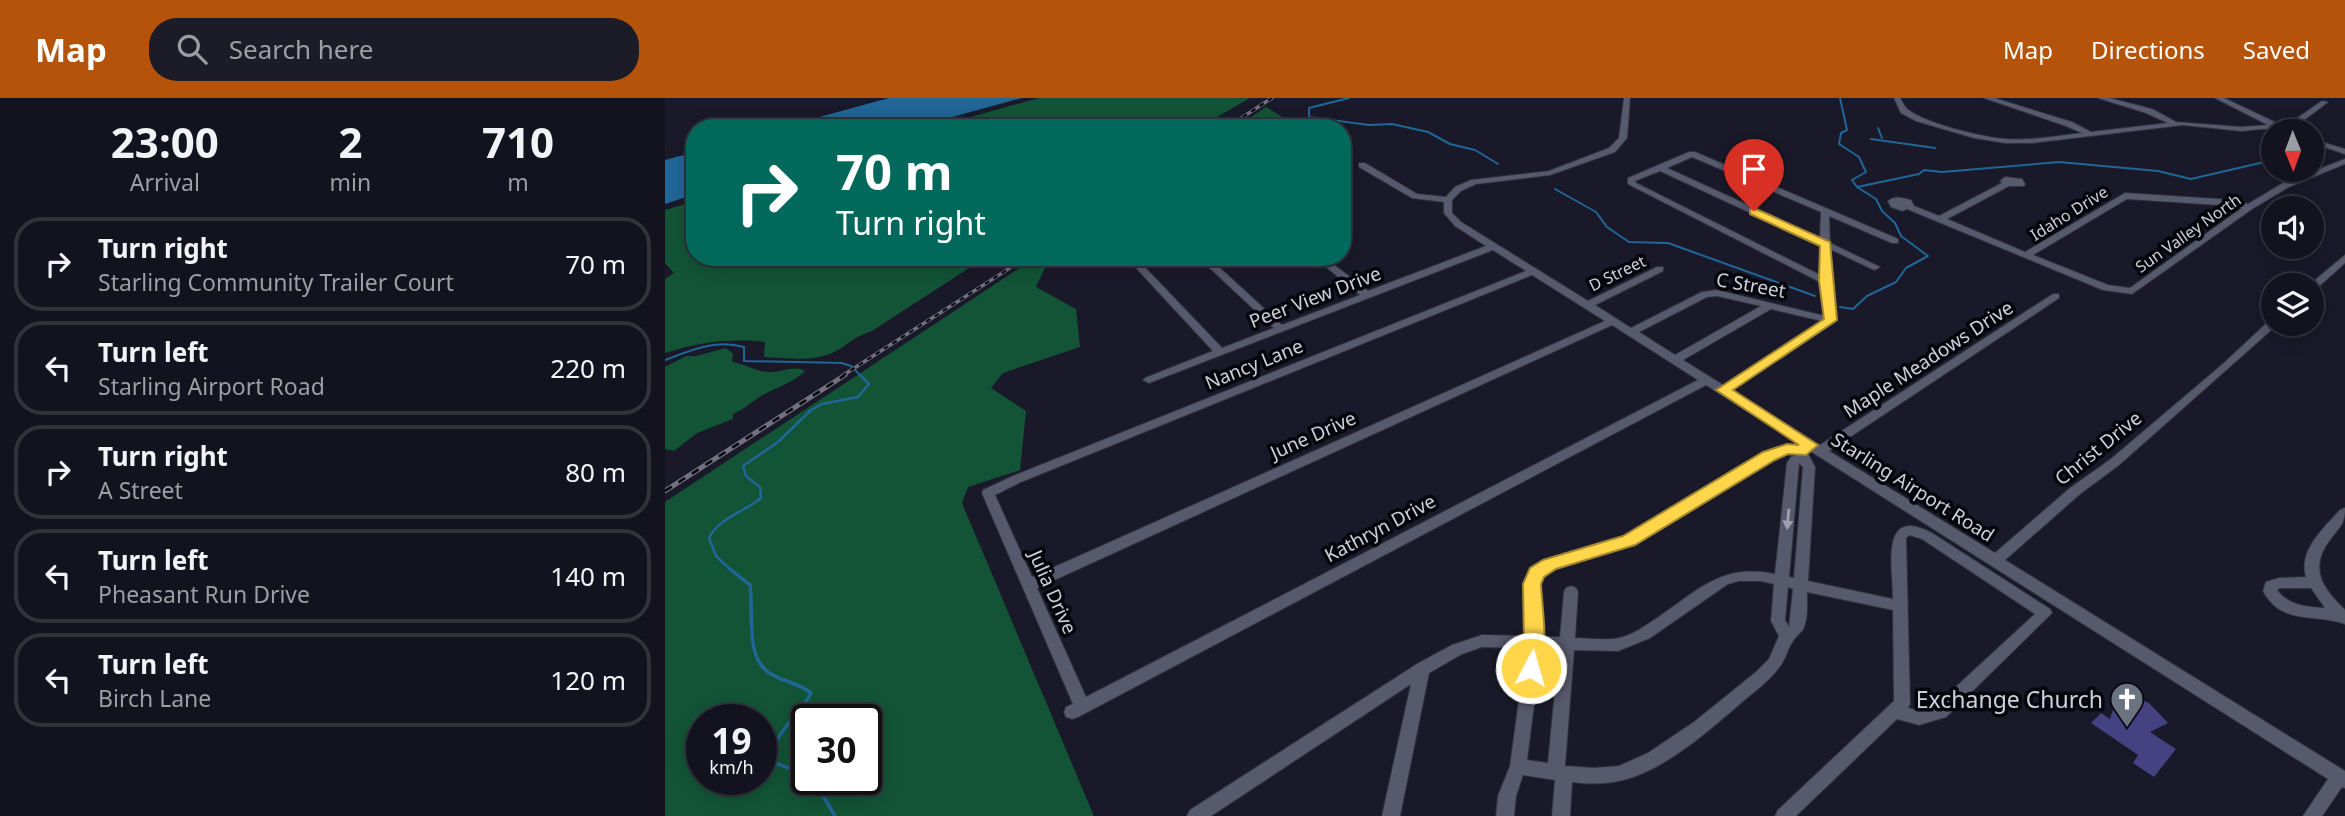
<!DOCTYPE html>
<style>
:root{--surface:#13131f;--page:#1c1c28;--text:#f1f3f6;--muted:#9d9ea4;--line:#32323d;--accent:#b45309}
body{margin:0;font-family:"Noto Sans",sans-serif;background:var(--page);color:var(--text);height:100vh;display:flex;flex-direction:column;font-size:26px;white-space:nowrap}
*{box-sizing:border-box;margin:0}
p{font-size:23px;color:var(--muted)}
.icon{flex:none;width:38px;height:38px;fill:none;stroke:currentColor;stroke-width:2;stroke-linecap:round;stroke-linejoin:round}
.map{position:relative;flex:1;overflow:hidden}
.side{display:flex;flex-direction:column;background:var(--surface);width:665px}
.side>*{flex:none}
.hud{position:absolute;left:21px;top:21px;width:665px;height:147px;border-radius:28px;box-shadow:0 4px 18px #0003,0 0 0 2px var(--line);background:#00695c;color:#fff;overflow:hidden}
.needle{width:46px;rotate:179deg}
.fabs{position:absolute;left:1596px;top:21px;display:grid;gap:14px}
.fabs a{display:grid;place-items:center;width:63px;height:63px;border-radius:50%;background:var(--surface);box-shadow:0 4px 18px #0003,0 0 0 2px var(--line);font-size:35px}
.speed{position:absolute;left:21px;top:606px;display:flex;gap:14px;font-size:35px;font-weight:700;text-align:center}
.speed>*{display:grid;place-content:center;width:91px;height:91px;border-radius:50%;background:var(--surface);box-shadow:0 4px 18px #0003,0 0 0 2px var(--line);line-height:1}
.speed small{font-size:18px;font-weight:400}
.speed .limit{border:4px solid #111;border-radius:10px;background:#fff;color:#111}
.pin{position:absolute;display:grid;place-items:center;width:60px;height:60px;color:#fff;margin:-72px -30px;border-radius:50% 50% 50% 0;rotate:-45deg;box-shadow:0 0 7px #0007}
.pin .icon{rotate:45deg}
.me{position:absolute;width:77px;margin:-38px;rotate:6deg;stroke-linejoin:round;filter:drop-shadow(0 0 5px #0008)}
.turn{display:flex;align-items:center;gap:24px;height:147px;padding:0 35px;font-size:32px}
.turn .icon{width:91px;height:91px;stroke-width:2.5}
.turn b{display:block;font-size:49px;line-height:60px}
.eta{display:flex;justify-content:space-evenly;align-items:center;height:119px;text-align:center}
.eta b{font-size:42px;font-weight:700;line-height:49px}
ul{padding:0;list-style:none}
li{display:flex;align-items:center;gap:21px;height:94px;margin:0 14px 10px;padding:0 21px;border:4px solid var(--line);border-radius:28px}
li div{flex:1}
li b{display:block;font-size:26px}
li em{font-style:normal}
header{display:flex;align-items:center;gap:42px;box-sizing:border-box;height:98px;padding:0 35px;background:var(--accent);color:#fff}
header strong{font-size:33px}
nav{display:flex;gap:38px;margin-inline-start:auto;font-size:24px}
.search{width:490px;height:63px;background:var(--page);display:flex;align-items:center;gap:18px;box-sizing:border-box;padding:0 24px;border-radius:28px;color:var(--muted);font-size:26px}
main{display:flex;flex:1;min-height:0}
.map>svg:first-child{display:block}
.forest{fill:#135436;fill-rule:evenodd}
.water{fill:#206696}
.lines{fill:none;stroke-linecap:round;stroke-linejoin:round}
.stream-far2{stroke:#206696;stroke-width:2}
.stream-far1{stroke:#206696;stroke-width:2.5}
.stream{stroke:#206696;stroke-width:3.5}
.building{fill:#444281}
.minor-casing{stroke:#31323e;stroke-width:2}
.minor{fill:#57596c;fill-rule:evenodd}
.rail-far1-casing{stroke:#71717f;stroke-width:3.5}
.rail-casing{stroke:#71717f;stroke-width:5}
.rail-far1{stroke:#05060c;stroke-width:2;stroke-dasharray:5;stroke-linecap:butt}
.rail{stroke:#05060c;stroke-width:2.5;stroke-dasharray:8;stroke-linecap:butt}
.oneway{fill:#9fa0af}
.route{fill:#ffd54a;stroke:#a68a30;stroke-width:2}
.labels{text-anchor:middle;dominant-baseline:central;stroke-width:7;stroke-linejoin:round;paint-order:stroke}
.far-street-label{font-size:16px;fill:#cfd0dc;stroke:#05060c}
.street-label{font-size:19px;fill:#cfd0dc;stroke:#05060c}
.near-poi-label{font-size:23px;fill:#cfd0dc;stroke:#05060c;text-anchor:end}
</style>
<header>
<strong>Map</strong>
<div class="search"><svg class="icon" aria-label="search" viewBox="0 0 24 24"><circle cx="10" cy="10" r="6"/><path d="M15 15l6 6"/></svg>Search here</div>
<nav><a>Map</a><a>Directions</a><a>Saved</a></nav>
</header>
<main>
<section class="side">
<div class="eta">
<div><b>23:00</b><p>Arrival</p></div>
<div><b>2</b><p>min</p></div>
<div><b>710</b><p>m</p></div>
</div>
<ul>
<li><svg class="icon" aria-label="right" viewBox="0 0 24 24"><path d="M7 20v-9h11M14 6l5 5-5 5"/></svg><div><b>Turn right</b><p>Starling Community Trailer Court</p></div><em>70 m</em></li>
<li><svg class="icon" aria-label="left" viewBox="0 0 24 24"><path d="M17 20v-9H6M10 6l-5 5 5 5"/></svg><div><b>Turn left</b><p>Starling Airport Road</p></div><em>220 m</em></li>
<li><svg class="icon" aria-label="right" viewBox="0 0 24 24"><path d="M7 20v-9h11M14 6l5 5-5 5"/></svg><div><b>Turn right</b><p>A Street</p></div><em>80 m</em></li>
<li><svg class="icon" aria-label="left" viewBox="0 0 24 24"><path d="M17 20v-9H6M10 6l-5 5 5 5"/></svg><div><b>Turn left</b><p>Pheasant Run Drive</p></div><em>140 m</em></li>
<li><svg class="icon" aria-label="left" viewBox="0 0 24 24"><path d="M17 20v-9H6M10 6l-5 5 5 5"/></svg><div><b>Turn left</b><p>Birch Lane</p></div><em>120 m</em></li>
</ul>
</section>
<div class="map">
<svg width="1680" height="718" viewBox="0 0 1680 718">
<rect width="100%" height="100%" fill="#191929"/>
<path class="forest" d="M374,0H585L533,30H266Z
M601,9L636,30H570Z
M30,103V159H321L207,233C187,239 183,248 167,255C146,264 122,260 99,259L100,244C65,240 34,244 0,255V181L9,175L0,165V112Z
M371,159H398L381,168L371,189L411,211L415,249L338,275L326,290L361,313L355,372L303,389L297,405L429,718H0V404ZM96,621V681H37V621ZM201,621V681H142V621Z
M61,250L68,256L67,264C81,266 93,275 106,274C118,274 130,267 140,273C127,286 111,289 96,298C87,304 79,311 68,316V321L32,335L9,353L0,351V269L21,258H31Z"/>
<path class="water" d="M224,0H357L247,30H114Z
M30,54V96L0,106V62Z"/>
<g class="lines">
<path class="stream-far2" d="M684,0L644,10V19L704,27L727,26L763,34L785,46L810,52L833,66
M1175,0L1182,32L1176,35L1174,46L1194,59L1201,74L1187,82L1192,89
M1213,30L1217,40
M1206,41L1270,50
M1647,54L1660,52
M890,91L931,114L942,129L964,144L1003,145L1150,198
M1175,209L1188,211L1202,198L1231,184L1241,170L1263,158L1236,138L1230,125L1217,113L1211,101L1192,89L1254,76L1259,72L1277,74L1394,64L1493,73L1526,81L1608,62
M0,262C26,252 51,241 79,249V263L177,265L186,268L196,278"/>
<path class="stream-far1" d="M67,473L51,458L44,440C54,420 79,414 96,400L95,389L81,378L78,368L113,344L146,312L157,306L193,299L204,286L195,277"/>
<path class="stream" d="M65,471L85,487C89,513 79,561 106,576C119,584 134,585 146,595C134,619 105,636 108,664L142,677
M148,681L170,718"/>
</g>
<path class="building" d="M1454,592L1484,605L1503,625L1485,634L1511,651L1489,679L1468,665L1473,657L1426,625L1436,615L1445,621Z"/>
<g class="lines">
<defs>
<path id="minor" d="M959,0H965L962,40L950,54L885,77L811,86L796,93L787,102V115L796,124L923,203L992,169H998V173L930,207L966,230L1037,194L1052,192L1160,218L1155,184L963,86V80L1024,54H1030L1233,141V145H1227L1164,118L1165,145L1215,169L1210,172L1207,171L1165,151V183L1171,222L1170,224L1066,292L1155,347L1388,196H1394V200L1164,353L1330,455L1405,390L1446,361L1559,265L1604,223L1608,222V226H1613L1454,367L1415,396L1340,462L1680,673V690L1677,689L1657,718H1638L1663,681L1041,287L413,619L407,621L401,619L399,614L401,609L408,606L317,395L318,392L348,378L861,173L828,152L484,285L478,282L480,280L548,253L461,159H470L557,250L609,230L533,159H543L617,227L695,197L649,159H659L703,193L821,148L790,128L779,115V104L747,100L694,69V65H700L752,96L781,99L790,89L806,82L884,73L944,50L954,40ZM1027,59L1156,114L1155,140L1002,70ZM995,73L1155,147V177L971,85L970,83ZM867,177L940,223L367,479L330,397L356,384ZM1052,198L1096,208L1010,257L974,234L1042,199ZM1106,211L1157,223L1058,287L1018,262ZM947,227L1033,282L421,599L372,490Z
M1229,0H1235C1238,5 1240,10 1245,13C1263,26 1317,39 1340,41C1365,43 1391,38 1417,35L1401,28L1319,0H1329L1407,24L1426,34L1503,25L1481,15L1433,0H1444L1487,11L1511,24L1576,29L1603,27L1550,0H1559L1616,27L1625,25L1657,3L1663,4L1630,29L1622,30L1626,33H1617L1610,30L1576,33L1518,27L1367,45H1340L1309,40L1251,23L1236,15Z
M1647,41L1680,51V56L1647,45Z
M1680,61V66L1624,89L1587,111L1467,196L1438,192L1242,111L1237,113L1226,109L1223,103C1230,97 1237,100 1246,102L1249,108L1274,118L1337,85L1335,83L1340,79L1357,81L1360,86L1359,88H1344L1282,121L1360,154L1460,95L1569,102L1583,106L1618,85ZM1462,101L1569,108L1577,110L1465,190L1443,187L1368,157Z
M1680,157V165L1650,192L1647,193V187H1644Z
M1127,347L1141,352L1150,369L1143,483L1228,501C1228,470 1214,407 1267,435L1385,511L1387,515L1281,619L1254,627L1232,621L1131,718H1110L1113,712L1229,603L1228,512L1142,494C1142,504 1143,516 1140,526C1138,535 1132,536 1128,543C1122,551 1121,562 1113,571C1103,584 1089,594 1077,604C1047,630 1009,664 971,678C950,686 929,687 907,684L905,718H887L890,682L858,677L851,698L849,718H831L833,698L845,668L861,550L817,549L797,556L764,575L735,718H717L746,586L546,718H522L525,712L752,566L787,547L817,537L861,538L860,486L866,471L880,462L959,438L1107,351ZM1126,355L1132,357L1126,359L1122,365L1110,476C1056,465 1034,492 992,520C980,528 968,537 954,540C941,543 923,540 910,540L913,494L911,490L906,488L901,490L899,494L895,539H876L874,486L877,478L890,470L969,446L1114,357ZM1134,365L1138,369L1129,480L1124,479ZM1244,437L1257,441L1370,516L1270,608L1254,613L1243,610L1245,606L1241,440ZM1074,483H1095L1109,486L1106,523L1114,538L1104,561L1091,574L1029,624L983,655L954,668L929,670L900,668L909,552L953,553L985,540L1063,486ZM1123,489L1128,491L1124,529L1120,522ZM876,551H894L883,665L862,662Z
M1680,410C1680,425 1675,429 1667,439C1643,469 1656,489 1680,512V526C1649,515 1617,528 1598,493L1601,484L1614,480L1641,479C1633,452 1659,430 1675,412ZM1615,490H1646L1660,510C1642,509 1624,508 1612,492Z"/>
</defs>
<use href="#minor" class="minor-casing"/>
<use href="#minor" class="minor"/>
<defs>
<path id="rail-far1" d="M561,30L607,0
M177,278L362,159"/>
<path id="rail" d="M0,393L180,277"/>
</defs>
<use href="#rail-far1" class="rail-far1-casing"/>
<use href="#rail" class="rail-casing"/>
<use href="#rail-far1" class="rail-far1"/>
<use href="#rail" class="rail"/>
</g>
<defs><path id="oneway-solid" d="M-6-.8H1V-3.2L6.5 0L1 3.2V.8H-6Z" transform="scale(1.75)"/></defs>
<use class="oneway" href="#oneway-solid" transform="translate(1123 421) rotate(95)"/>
<path class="route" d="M1089,110L1165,144L1172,222L1068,292L1153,347L1141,357L1123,356L1110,362L970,447L891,471L879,479L876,486C877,513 885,551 873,576L866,579L858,576L856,570L859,544L858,486L865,470L878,462L958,438L1098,354L1122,346L1134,347L1051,292L1159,221L1154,183L1155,148L1085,116V111Z"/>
<defs>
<symbol id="church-pin" viewBox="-11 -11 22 30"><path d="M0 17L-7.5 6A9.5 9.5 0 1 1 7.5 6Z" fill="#6b7280" stroke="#05060c"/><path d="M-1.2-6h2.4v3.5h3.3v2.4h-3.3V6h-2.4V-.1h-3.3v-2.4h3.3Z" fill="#fff"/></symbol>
</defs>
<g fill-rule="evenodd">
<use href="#church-pin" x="1443" y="582" width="38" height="52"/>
</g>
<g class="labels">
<g class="far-street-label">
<text transform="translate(1404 115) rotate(-32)">Idaho Drive</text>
<text transform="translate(1523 135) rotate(-35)">Sun Valley North</text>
<text transform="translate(952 175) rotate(-26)">D Street</text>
</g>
<g class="street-label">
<text transform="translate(1086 187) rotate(10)">C Street</text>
<text transform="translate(650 199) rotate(-21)">Peer View Drive</text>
<text transform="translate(1263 261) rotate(-33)">Maple Meadows Drive</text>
<text transform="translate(589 266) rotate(-22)">Nancy Lane</text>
<text transform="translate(648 337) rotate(-24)">June Drive</text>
<text transform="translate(1433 350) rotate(-39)">Christ Drive</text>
<text transform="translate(1248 389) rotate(32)">Starling Airport Road</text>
<text transform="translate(715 430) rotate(-28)">Kathryn Drive</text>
<text transform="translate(388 494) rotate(66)">Julia Drive</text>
</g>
<g class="near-poi-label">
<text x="1438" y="601">Exchange Church</text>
</g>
</g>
</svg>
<div class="fabs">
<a><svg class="needle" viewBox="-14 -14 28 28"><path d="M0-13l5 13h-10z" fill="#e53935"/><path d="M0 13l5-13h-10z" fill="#9d9ea4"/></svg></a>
<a><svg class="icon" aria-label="sound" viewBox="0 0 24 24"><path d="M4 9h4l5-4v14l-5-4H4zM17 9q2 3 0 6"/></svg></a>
<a><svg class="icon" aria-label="layers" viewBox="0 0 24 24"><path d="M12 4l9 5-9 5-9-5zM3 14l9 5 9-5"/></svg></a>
</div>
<div class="speed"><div>19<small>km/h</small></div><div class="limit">30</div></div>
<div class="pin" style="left:1089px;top:113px;background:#d93025"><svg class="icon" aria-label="arrive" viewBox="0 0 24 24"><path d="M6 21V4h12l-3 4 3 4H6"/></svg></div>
<svg class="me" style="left:866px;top:570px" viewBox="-20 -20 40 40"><circle r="17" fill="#ffd54a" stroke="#fff" stroke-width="3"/><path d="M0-11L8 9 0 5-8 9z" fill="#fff"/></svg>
<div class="hud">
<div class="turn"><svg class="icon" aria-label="right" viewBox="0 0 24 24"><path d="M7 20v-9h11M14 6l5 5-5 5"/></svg><div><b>70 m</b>Turn right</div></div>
</div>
</div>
</main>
